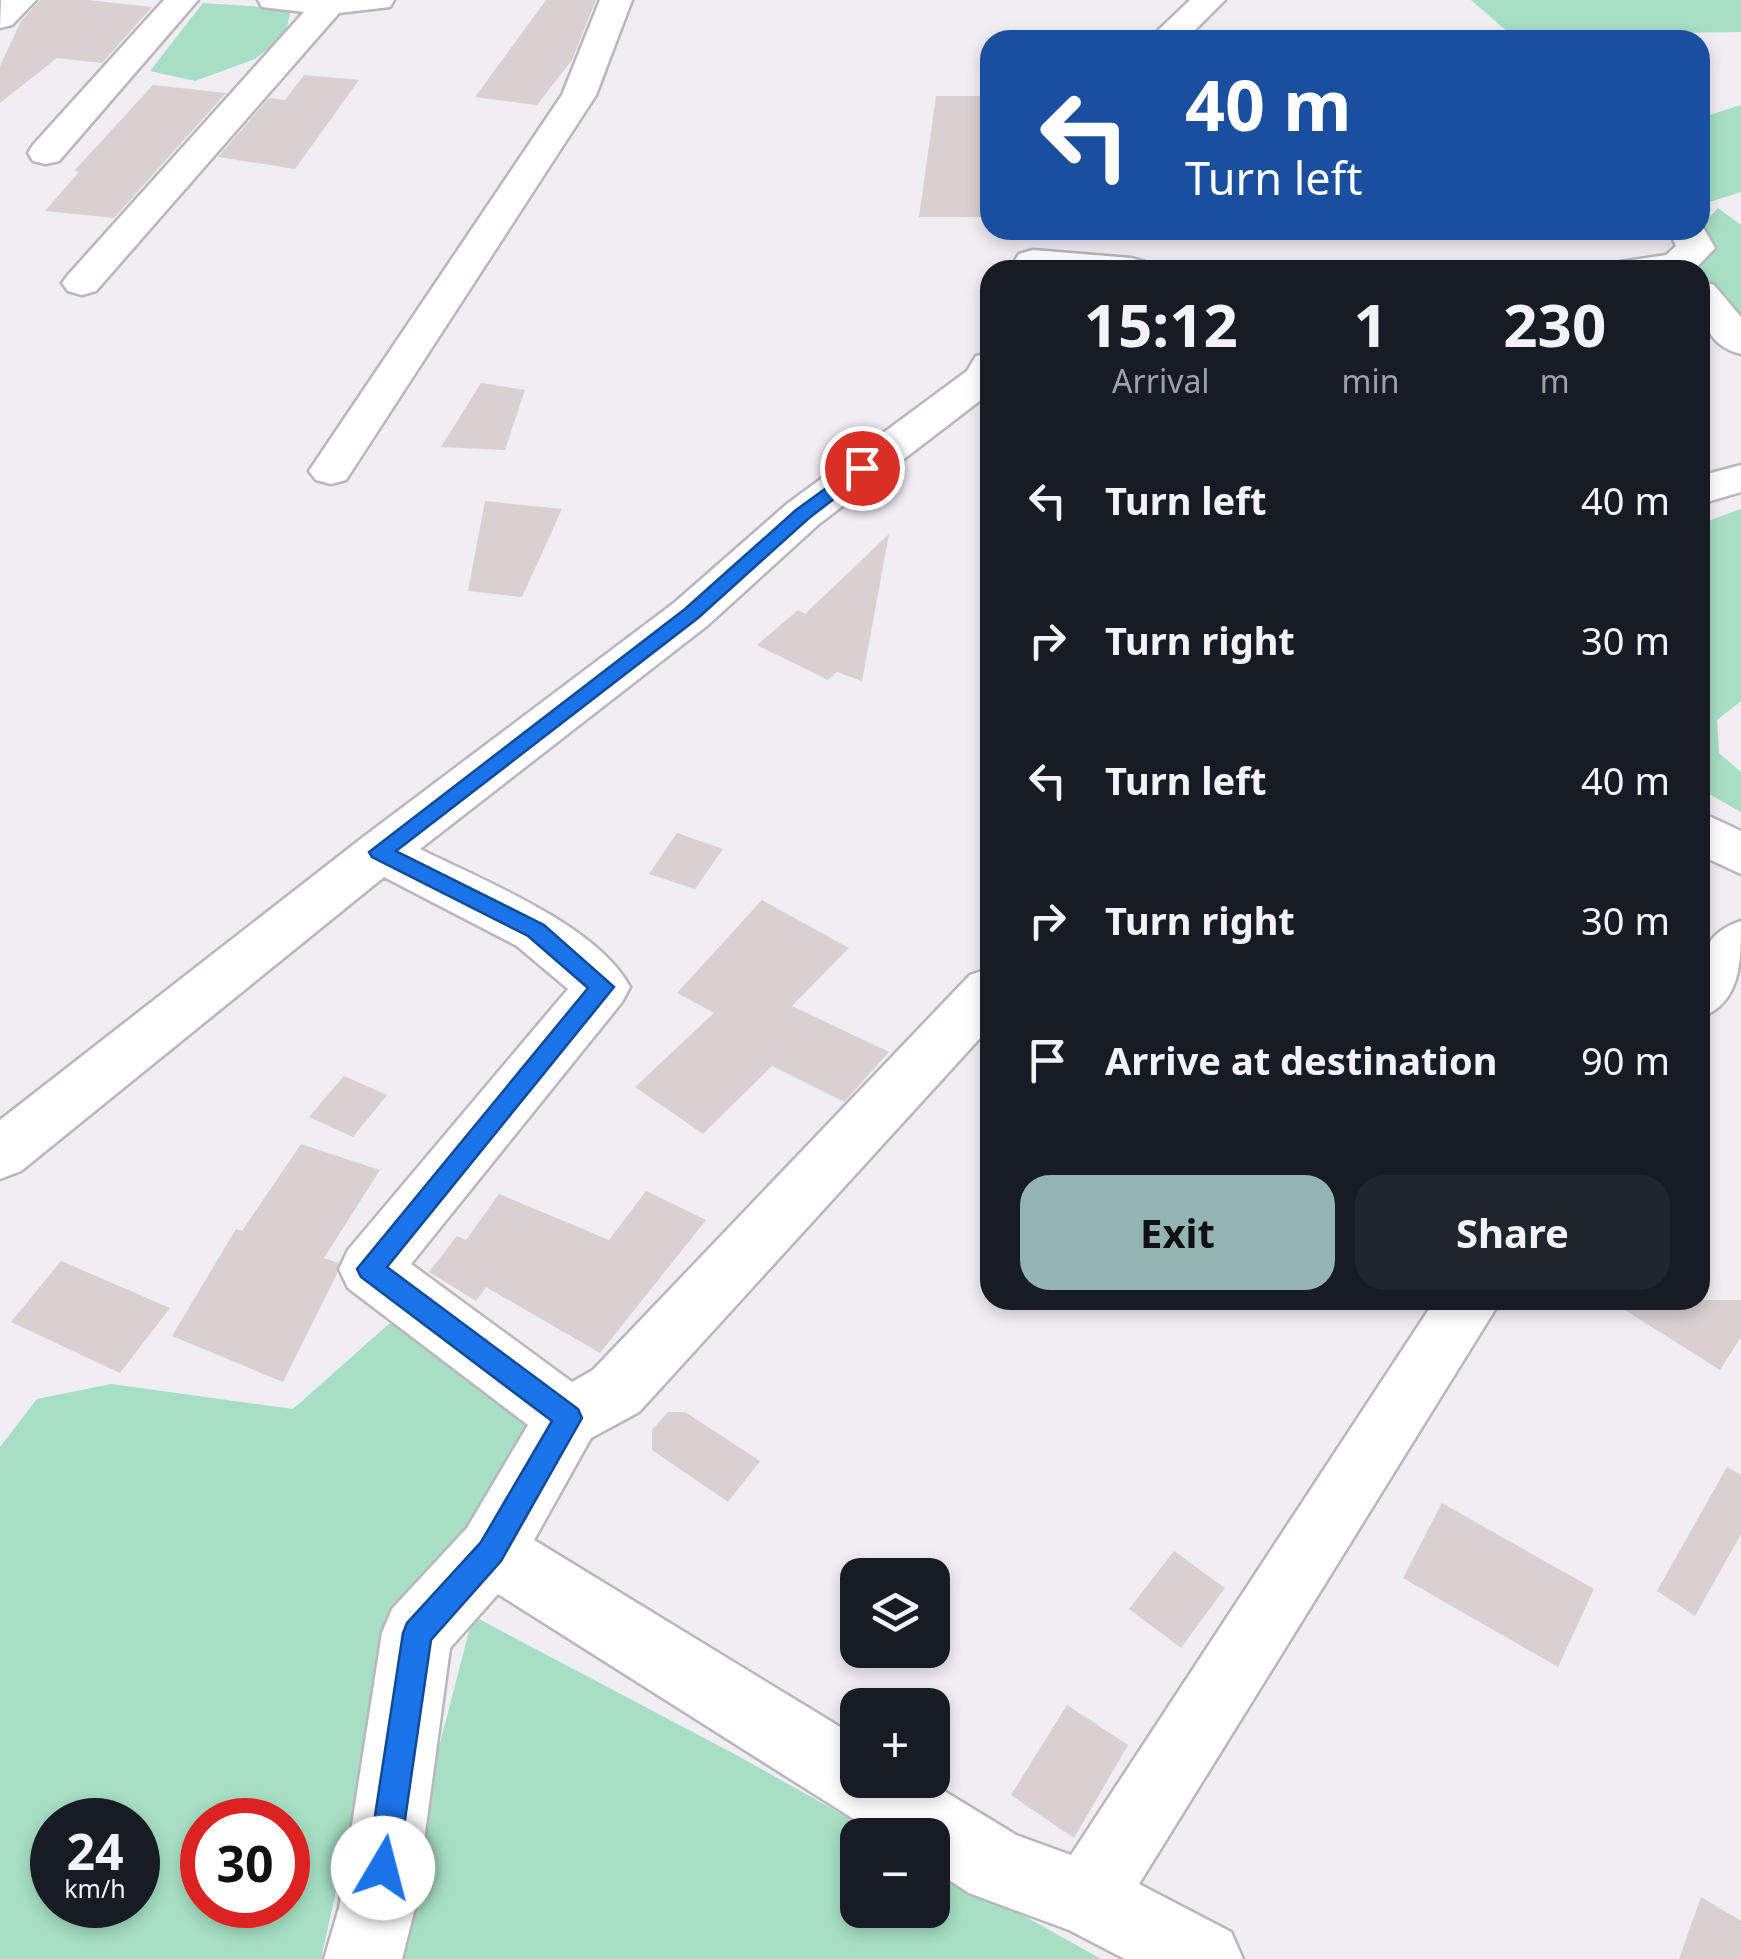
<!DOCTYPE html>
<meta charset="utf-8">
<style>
:root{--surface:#171b24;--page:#20242c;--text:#f1f3f6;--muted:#9ea1a6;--accent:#92b4b2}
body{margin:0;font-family:"Noto Sans",sans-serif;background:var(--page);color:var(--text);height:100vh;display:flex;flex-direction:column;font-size:38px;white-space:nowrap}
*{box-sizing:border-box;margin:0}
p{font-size:32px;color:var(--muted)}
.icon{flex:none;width:55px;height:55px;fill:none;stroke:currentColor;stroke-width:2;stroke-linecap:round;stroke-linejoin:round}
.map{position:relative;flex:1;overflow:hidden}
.sheet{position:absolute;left:980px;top:260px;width:730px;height:1050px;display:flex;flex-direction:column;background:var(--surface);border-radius:30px;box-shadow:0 5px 15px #0003}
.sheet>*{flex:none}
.hud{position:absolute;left:980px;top:30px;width:730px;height:210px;border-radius:30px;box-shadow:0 5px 15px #0003;background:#1a4fa0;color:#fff;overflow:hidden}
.buttons{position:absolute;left:840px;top:1558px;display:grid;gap:20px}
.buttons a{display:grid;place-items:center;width:110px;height:110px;border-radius:20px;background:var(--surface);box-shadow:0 5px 15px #0003;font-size:50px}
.speed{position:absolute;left:30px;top:1798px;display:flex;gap:20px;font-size:50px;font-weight:700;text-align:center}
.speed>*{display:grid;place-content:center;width:130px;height:130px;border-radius:50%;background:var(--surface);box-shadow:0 5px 15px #0003;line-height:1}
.speed small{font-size:25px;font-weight:400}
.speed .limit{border:15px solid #d22;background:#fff;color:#111}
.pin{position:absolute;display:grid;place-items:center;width:85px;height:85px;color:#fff;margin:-42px;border:5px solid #fff;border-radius:50%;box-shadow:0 2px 10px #0007}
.me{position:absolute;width:110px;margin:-55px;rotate:8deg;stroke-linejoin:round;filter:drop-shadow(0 0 8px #0008)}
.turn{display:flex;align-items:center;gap:35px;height:210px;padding:0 40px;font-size:45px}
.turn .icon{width:130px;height:130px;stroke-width:2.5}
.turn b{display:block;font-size:70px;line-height:85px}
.eta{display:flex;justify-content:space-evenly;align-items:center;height:170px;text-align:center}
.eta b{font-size:60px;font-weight:700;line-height:70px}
.cta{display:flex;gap:20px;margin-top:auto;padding:20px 40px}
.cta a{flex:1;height:115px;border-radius:30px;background:var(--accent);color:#111;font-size:40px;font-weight:700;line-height:115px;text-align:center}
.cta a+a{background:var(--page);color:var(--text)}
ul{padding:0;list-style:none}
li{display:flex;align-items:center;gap:30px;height:140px;padding:0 40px}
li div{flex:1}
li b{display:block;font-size:38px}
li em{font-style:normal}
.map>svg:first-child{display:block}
.green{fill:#a6dfc3;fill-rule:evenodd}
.building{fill:#d8d1d0}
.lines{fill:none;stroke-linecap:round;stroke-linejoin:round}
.minor-casing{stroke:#b9b7bc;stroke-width:5}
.minor{fill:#fff;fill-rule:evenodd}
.route{fill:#1a73e8;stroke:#114b97;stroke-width:2.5}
</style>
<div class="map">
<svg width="1741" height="1959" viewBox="0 0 1741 1959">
<rect width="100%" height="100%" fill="#f0edf3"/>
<path class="green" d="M1471,0H1741V32L1601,34L1517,40Z
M203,3L291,9L285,36L255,59L195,81L150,71Z
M1741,105V192L1700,205V118Z
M1718,208L1741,225V324L1695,263L1700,227Z
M1741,509V701L1717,720L1719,753L1741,772V812L1700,789V524Z
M390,1323L540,1421L493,1510L395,1624L321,1959H0V1447L37,1399L111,1384L293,1409ZM52,1820H138V1905H52ZM202,1820H288V1905H202Z
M473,1616L740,1757L879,1835H858V1910H932L933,1865L1101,1959H393L428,1789Z"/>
<path class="building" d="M40,0H88L152,7L102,63L57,58L0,103V66L21,21Z
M546,0H596L572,60L537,105L475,97Z
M304,75L359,80L295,169L218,157L269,98L285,100Z
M153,85L226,93L114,218L45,211L79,172L74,171Z
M936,96H990V217H919Z
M481,383L525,390L505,450L441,447Z
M485,501L562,509L522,597L468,591Z
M889,534L862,681L837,672L828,680L757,645L798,610L805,614Z
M677,833L723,849L695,889L649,874Z
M762,900L849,948L792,1006L889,1052L844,1102L772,1066L703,1134L635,1087L714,1013L677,993Z
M344,1076L387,1095L353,1137L309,1117Z
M301,1144L380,1170L324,1258L338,1263L337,1274L283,1382L172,1336L236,1229L242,1231Z
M646,1191L706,1220L600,1353L486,1287L476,1301L429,1272L457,1236L466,1240L499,1194L609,1240Z
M61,1261L170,1308L120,1373L11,1322Z
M1609,1300H1741V1337L1720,1370Z
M668,1412H685L760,1461L728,1502L652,1450V1430Z
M1727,1467L1741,1475V1534L1695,1616L1657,1591Z
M1442,1503L1594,1589L1558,1667L1403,1578Z
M1174,1551L1225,1588L1181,1648L1129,1609Z
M1067,1705L1128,1745L1074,1838L1011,1795Z
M1701,1897L1741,1921V1959H1679Z"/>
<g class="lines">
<defs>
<path id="minor" d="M36,0L12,25L0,28L1,0Z
M164,0H198L59,161L46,164L33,161L28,153L33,145Z
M258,0H394L390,7L339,13L96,291L82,295L68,291L62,283L68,275L304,12L262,7Z
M600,0H632L596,95L346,480L331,484L316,480L309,471L562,95Z
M1190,0H1225L1185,40H1148Z
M1700,222L1715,248L1694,270H1615L1620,262L1666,255L1676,246L1669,230H1700Z
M1033,250L1131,258L1145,262L1150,270H1019L1014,262L1019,254Z
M1700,281L1714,285L1741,317V354C1704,345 1700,314 1700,281Z
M990,353V393L819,524L708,625L420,849C482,880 597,925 630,987L622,1002L411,1264L572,1382L593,1370L970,975L990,968V1027L639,1412L591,1438L534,1540L858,1738V1780H926L1016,1835L1071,1855L1435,1300H1501L1139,1884L1231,1932L1243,1959H1125L1069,1930L969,1893L932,1869V1835H879L498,1594L450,1648L415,1908L402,1959H324L339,1908L382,1633L392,1609L467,1528L528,1425L348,1288L339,1269L348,1250L568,989L517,946L384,877L21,1171L0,1179V1120L362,838L674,603L787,504L967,371L976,356Z
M1741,465V492L1700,504V476Z
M1700,812L1741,831V874L1700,855Z
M1741,921C1741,964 1741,1002 1700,1018C1700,975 1692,937 1741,921Z"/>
</defs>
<use href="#minor" class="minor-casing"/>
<use href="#minor" class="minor"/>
</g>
<path class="route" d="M862,462L869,464V472L809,518L698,618L396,851L544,925L614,987L387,1267L578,1409L582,1418L501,1561L431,1640L398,1868L394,1880L383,1884L372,1880L367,1868L403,1633L407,1623L481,1542L552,1421L361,1277L357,1269L588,988L528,936L372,857L369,852L685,609L796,510Z"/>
</svg>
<div class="buttons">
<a><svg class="icon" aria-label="layers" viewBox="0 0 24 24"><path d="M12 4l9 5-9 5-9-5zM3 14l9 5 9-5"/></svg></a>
<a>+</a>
<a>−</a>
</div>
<div class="speed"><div>24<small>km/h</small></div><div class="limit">30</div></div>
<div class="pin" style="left:862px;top:468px;background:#d93025"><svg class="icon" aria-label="arrive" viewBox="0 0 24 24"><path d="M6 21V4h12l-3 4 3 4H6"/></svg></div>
<svg class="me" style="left:383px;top:1868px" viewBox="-20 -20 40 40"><circle r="19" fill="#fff"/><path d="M0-13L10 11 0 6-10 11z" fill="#1a73e8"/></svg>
<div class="hud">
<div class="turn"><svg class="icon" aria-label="left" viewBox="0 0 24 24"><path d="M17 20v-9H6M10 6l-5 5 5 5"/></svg><div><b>40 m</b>Turn left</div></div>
</div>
<section class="sheet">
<div class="eta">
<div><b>15:12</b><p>Arrival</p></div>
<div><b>1</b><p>min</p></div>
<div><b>230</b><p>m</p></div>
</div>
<ul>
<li><svg class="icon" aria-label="left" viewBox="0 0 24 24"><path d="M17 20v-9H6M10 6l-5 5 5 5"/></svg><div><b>Turn left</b></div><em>40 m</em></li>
<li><svg class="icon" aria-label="right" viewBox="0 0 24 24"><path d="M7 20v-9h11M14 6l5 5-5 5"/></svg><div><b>Turn right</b></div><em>30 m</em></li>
<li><svg class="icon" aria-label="left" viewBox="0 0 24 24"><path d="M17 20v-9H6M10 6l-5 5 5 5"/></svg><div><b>Turn left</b></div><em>40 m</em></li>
<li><svg class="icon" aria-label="right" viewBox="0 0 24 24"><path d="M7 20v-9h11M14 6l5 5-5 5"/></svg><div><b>Turn right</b></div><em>30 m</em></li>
<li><svg class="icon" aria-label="arrive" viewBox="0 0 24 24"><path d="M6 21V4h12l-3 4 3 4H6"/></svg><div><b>Arrive at destination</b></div><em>90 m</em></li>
</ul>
<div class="cta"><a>Exit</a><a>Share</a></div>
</section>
</div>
